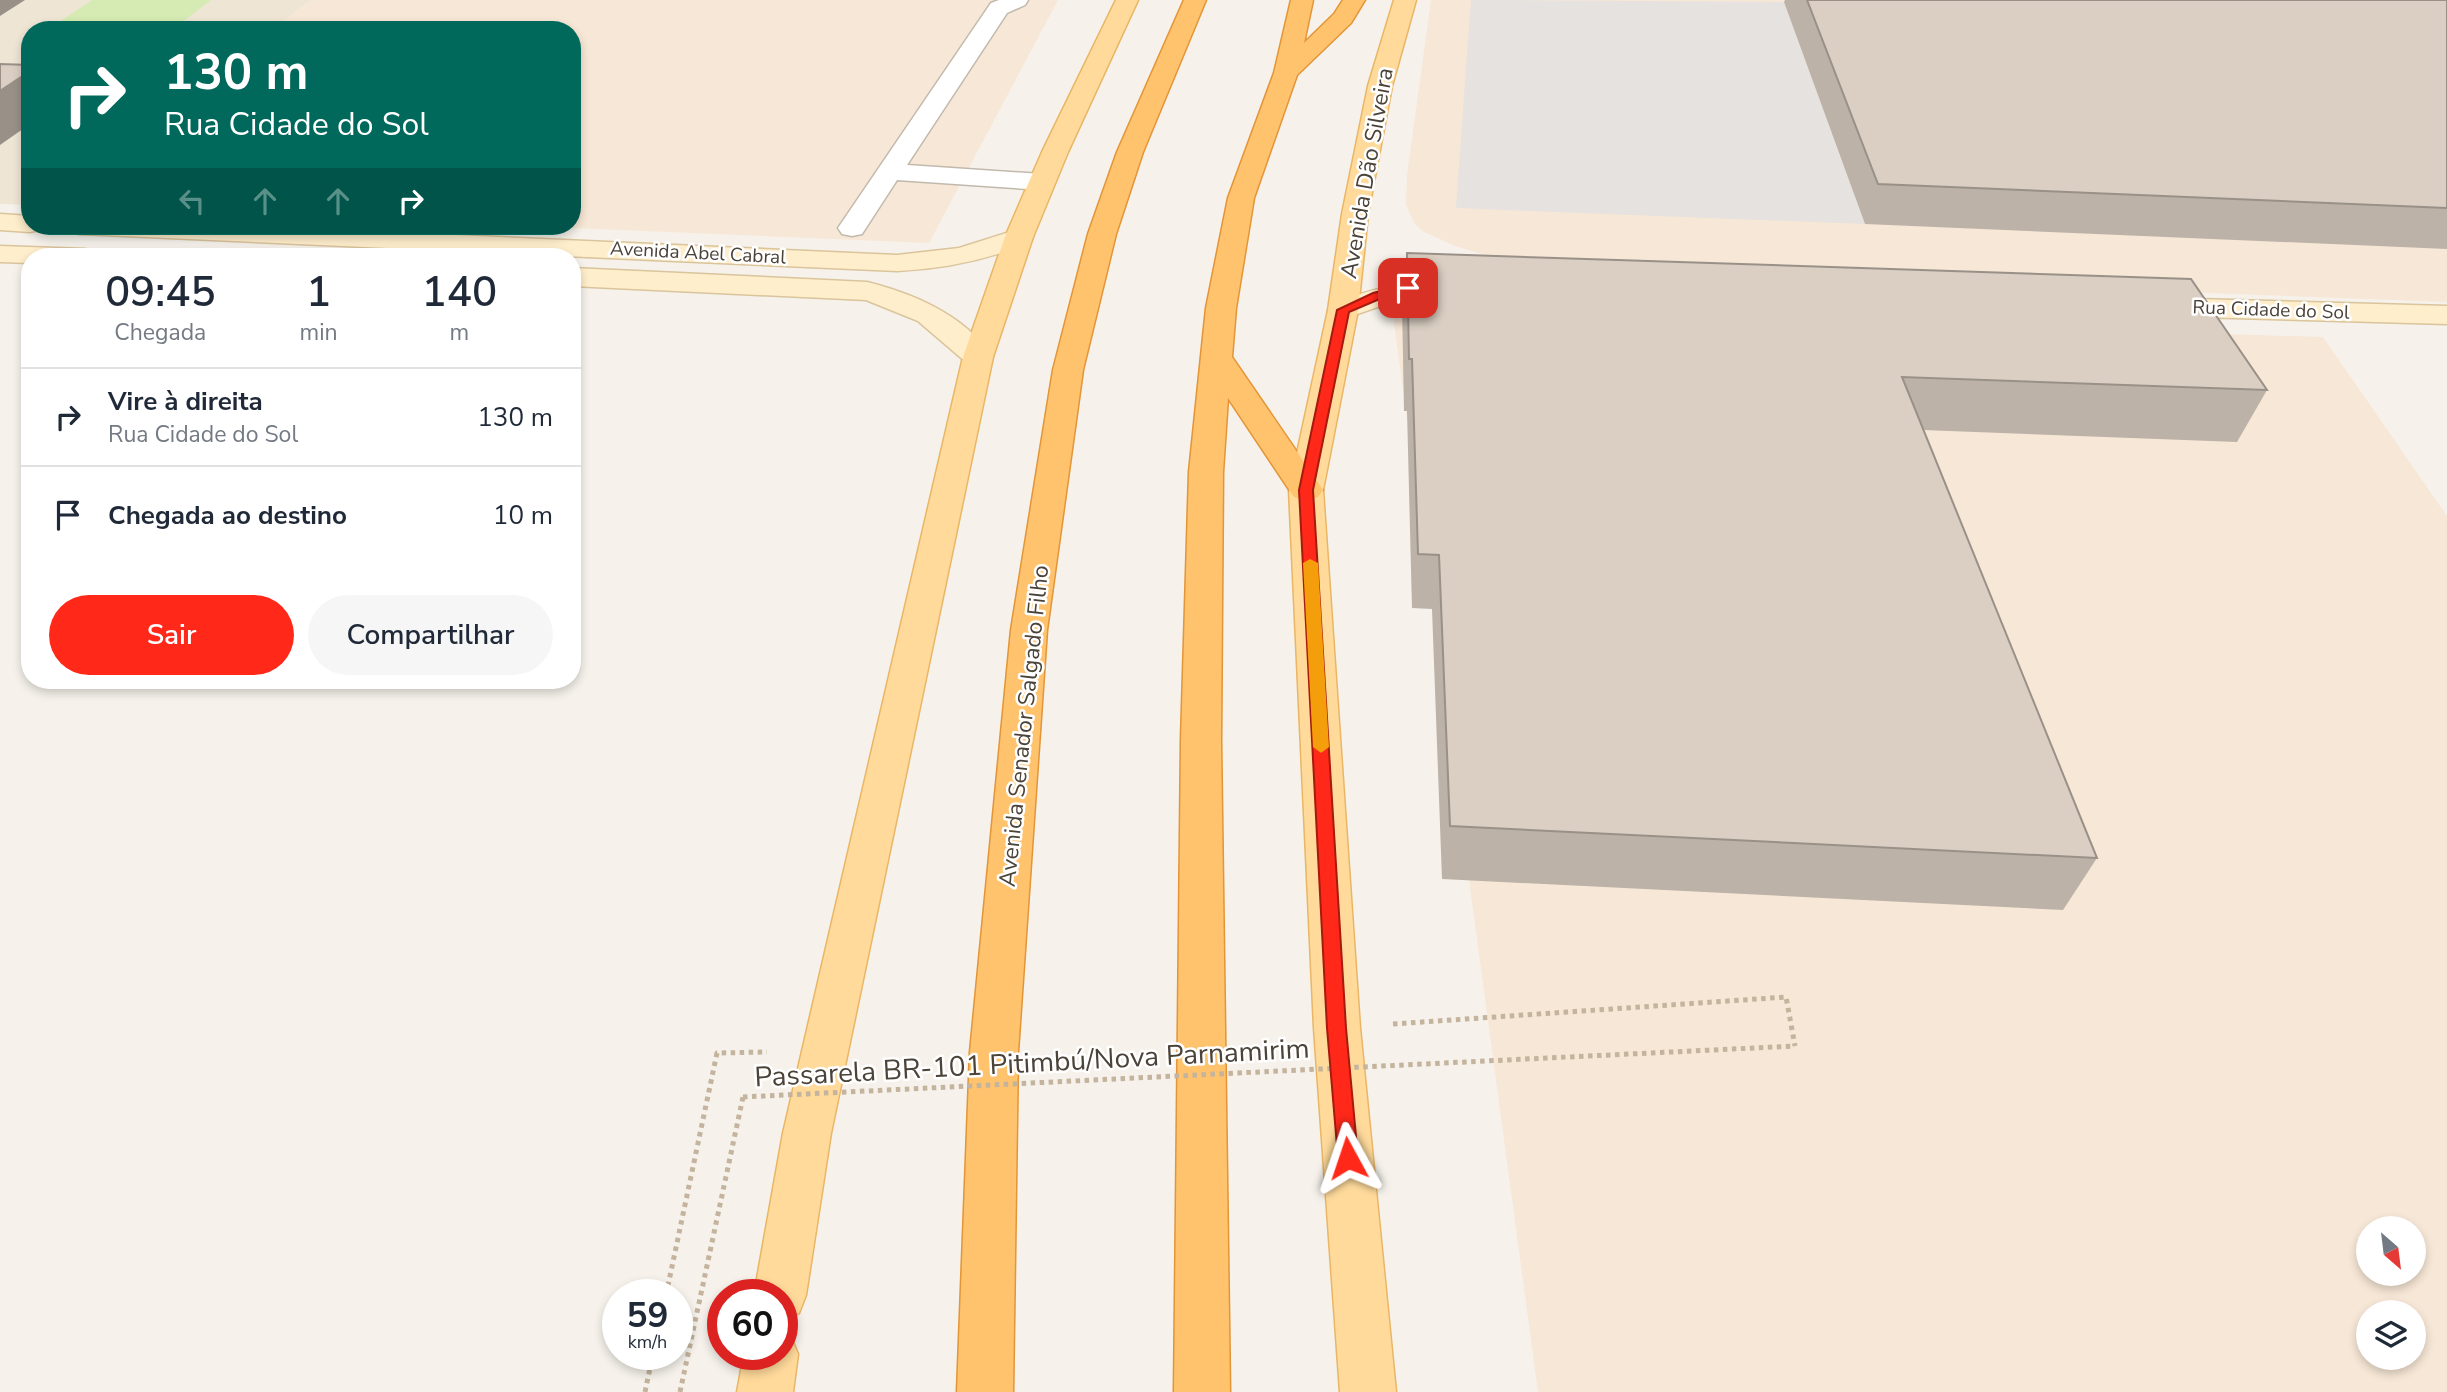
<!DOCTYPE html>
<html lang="pt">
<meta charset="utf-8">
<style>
:root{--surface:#fff;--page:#f6f6f7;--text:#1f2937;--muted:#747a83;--line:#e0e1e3;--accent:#ff2819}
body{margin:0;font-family:"Nunito Sans",sans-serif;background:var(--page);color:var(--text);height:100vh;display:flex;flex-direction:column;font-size:26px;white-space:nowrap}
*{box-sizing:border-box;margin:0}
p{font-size:23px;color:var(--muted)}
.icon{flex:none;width:38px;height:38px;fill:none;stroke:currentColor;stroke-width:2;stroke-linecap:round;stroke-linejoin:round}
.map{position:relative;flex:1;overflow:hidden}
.details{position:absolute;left:21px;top:248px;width:560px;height:441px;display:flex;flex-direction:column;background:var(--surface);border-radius:28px;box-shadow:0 4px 10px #0003}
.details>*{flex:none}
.guide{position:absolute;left:21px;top:21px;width:560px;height:214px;border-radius:28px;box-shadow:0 4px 10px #0003;background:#00695c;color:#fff;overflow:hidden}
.needle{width:46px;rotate:152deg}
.buttons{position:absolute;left:2356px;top:1216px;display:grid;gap:14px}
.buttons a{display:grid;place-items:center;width:70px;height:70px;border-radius:50%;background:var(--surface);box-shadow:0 4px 10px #0003;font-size:35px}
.speed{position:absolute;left:602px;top:1279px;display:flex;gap:14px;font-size:35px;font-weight:700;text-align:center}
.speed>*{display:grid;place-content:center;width:91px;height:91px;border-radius:50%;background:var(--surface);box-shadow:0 4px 10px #0003;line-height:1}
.speed small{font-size:18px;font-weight:400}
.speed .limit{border:10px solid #d22;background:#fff;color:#111}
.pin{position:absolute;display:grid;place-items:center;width:60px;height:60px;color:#fff;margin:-30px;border-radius:14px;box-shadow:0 4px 10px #0006}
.me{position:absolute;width:77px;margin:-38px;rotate:355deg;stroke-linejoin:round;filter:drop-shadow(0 0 5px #0008)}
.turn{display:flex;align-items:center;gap:24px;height:147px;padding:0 28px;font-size:32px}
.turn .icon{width:91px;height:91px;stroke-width:2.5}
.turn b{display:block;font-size:49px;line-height:60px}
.lanes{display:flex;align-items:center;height:66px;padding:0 28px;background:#0003;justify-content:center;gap:35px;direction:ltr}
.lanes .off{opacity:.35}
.eta{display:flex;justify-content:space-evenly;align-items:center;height:119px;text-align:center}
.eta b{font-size:42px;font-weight:600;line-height:49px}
.button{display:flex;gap:14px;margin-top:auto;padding:14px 28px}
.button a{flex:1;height:80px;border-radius:42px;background:var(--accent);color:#fff;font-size:28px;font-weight:600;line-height:80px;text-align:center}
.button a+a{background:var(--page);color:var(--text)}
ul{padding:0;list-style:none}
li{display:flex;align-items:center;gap:21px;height:98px;padding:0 28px;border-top:2px solid var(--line)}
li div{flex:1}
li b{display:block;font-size:26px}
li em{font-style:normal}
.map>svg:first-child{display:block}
.commercial{fill:#f7e7d6;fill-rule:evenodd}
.education{fill:#efe5d5}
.green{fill:#d6ebb3}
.parking{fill:#e5e2df}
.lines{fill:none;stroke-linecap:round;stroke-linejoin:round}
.lane-casing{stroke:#c2b9ad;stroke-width:3}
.secondary-casing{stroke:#dac49c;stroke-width:3}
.primary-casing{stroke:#e9b666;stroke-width:3}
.highway-casing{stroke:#e39537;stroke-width:3}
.path{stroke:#c4b39d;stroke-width:5;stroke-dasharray:4.5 4.5;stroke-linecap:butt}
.lane{fill:#fff;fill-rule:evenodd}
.secondary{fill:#fec;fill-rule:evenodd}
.primary{fill:#ffda9b;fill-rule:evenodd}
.highway{fill:#ffc26d;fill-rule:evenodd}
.path-bridge{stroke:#c4b39d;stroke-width:5;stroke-dasharray:4.5 4.5;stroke-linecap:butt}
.wall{fill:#bcb2a8}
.shaded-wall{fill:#999188}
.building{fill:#dbcfc3;stroke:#999188;stroke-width:2}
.route{fill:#ff2819;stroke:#a61a10;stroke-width:2}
.slow{fill:#f59e0b}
.labels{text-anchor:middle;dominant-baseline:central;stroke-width:5;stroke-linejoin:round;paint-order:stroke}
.far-street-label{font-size:19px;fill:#4b4238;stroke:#fff}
.street-label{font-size:23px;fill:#4b4238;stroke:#fff}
.near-street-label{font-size:28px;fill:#4b4238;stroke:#fff}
</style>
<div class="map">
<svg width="2447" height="1392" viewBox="0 0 2447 1392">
<rect width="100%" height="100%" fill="#f6f2eb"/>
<path class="commercial" d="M310,0H1058L929,243L523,226H572V30H273Z
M1431,0H2447V302L1535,268L1512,263L1455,246L1422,231L1414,223L1406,204L1407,175Z
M1392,308L2323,337L2447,516V1392H1538ZM2368,1228H2413V1274H2368ZM2368,1312H2413V1358H2368Z"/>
<path class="education" d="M0,0H310L273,30H30V205L0,204Z"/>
<path class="green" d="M92,0H211L172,30H47Z"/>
<path class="parking" d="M1471,0L1784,2L1865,224L1456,208Z"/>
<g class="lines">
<defs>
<path id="lane" d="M999,0H1028L1025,5L1007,13L907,165L1042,174L1051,176L1055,182L1051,188L1042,190L897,180L862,234L852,236L842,234L838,228L991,3Z"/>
<path id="secondary" d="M0,214L30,216V226H42L40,230L30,232L0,230Z
M65,226H256L897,255L959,248L1019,229L1029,231L1033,237L1029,243C986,260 943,269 897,271L79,234L69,232Z
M0,246L85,249L95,251L99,257H30V263L0,262Z
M572,268L867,282C915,294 964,315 993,357L989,363L978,366L967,363L918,321L866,300L572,286Z
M1456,279L1466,282L1470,288L1466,294L1398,300L1343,319L1333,316L1328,310L1333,304C1374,287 1412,280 1456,279Z
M2160,298L2447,306V324L2160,316L2150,313L2145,307L2150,301Z"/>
<path id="primary" d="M1116,0H1138L1068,152L1033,237L993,357L831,1133L806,1295L799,1313L782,1320V1295H754L783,1133L963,357L1005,237L1042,152Z
M1394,0H1416L1392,86L1368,214L1358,310L1323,490L1360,1028L1396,1392H1340L1314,1028L1289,490L1328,310L1342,214L1368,86Z
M782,1332L790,1335L798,1354L793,1392H737L744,1354H782Z"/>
<path id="highway" d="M1184,0H1206L1143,152L1116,234L1083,370L1047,630L1018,1052L1013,1392H957L970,1052L1011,630L1053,370L1088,234L1117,152Z
M1291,0H1313L1304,43L1334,14L1343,0H1365L1351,23L1297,75L1254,198L1236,308L1232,357L1323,490L1318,497L1306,501L1294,497L1228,398L1223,472L1221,740L1230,1392H1174L1181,740L1189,472L1206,308L1228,198L1274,73Z"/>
</defs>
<use href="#lane" class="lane-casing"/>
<use href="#secondary" class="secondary-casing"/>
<use href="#primary" class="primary-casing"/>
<use href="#highway" class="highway-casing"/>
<path class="path" d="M1393,1024L1786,997L1795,1046
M666,1295L717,1053L767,1052
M645,1392L653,1354
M680,1392L743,1097"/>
<use href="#lane" class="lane"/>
<use href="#secondary" class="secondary"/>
<use href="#primary" class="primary"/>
<use href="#highway" class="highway"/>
<path class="path-bridge" d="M743,1097L1795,1046"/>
</g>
<path class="wall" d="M1785,0H2447V249L1865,224L1784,2Z
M1407,253L2267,390L2237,442L1923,430L2097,858L2063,910L1442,879L1432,609L1412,608L1407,411H1404L1402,303Z"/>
<path class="shaded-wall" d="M0,0H25L0,16Z
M30,71V124L0,145V91Z"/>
<path class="building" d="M1807,0H2447V208L1878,184Z
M0,64L30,65V71L0,91Z
M1407,253L2191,279L2267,390L1902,377L2097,858L1450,826L1439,555L1418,554L1412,359H1409Z"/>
<path class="route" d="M1408,284L1412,285V290L1382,298L1349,312L1313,490L1346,1028L1358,1158L1355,1165L1348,1167L1341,1165L1338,1158L1327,1028L1299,490L1337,310L1373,293Z"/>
<path class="slow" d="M1310,559L1318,563L1329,747L1321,753L1313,747L1303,563Z"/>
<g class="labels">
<g class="far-street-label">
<text transform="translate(698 253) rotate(3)">Avenida Abel Cabral</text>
<text transform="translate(2271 310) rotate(2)">Rua Cidade do Sol</text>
</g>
<g class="street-label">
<text transform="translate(1367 173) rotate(-80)">Avenida Dão Silveira</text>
<text transform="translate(1024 726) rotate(-84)">Avenida Senador Salgado Filho</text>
</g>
<g class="near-street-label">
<text transform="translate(1032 1063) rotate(-3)">Passarela BR-101 Pitimbú/Nova Parnamirim</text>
</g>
</g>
</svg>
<div class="buttons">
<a><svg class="needle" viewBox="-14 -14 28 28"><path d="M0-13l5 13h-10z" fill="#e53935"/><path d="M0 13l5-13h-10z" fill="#747a83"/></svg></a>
<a><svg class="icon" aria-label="layers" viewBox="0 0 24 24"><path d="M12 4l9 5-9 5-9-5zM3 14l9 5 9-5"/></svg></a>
</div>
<div class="speed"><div>59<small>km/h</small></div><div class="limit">60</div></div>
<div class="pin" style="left:1408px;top:288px;background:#d93025"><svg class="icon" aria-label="arrive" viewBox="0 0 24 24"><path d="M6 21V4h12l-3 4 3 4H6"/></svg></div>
<svg class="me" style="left:1348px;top:1158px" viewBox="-20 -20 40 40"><path d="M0-17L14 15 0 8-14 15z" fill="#ff2819" stroke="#fff" stroke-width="4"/></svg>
<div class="guide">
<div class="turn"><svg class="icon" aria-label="right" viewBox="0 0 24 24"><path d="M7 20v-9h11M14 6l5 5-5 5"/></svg><div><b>130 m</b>Rua Cidade do Sol</div></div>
<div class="lanes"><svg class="icon off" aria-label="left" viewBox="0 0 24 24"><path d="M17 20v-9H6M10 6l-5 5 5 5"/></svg><svg class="icon off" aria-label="ahead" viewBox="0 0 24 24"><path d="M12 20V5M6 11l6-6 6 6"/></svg><svg class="icon off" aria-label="ahead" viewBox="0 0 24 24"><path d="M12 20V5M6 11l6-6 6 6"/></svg><svg class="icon" aria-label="right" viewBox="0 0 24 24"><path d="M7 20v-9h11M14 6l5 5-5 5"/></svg></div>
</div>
<section class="details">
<div class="eta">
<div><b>09:45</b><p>Chegada</p></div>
<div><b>1</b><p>min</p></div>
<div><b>140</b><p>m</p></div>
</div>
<ul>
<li><svg class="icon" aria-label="right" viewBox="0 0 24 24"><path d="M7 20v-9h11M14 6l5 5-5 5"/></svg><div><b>Vire à direita</b><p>Rua Cidade do Sol</p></div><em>130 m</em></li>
<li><svg class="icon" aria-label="arrive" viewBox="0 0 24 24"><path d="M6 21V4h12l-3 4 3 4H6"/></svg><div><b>Chegada ao destino</b></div><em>10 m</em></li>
</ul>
<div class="button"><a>Sair</a><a>Compartilhar</a></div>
</section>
</div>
